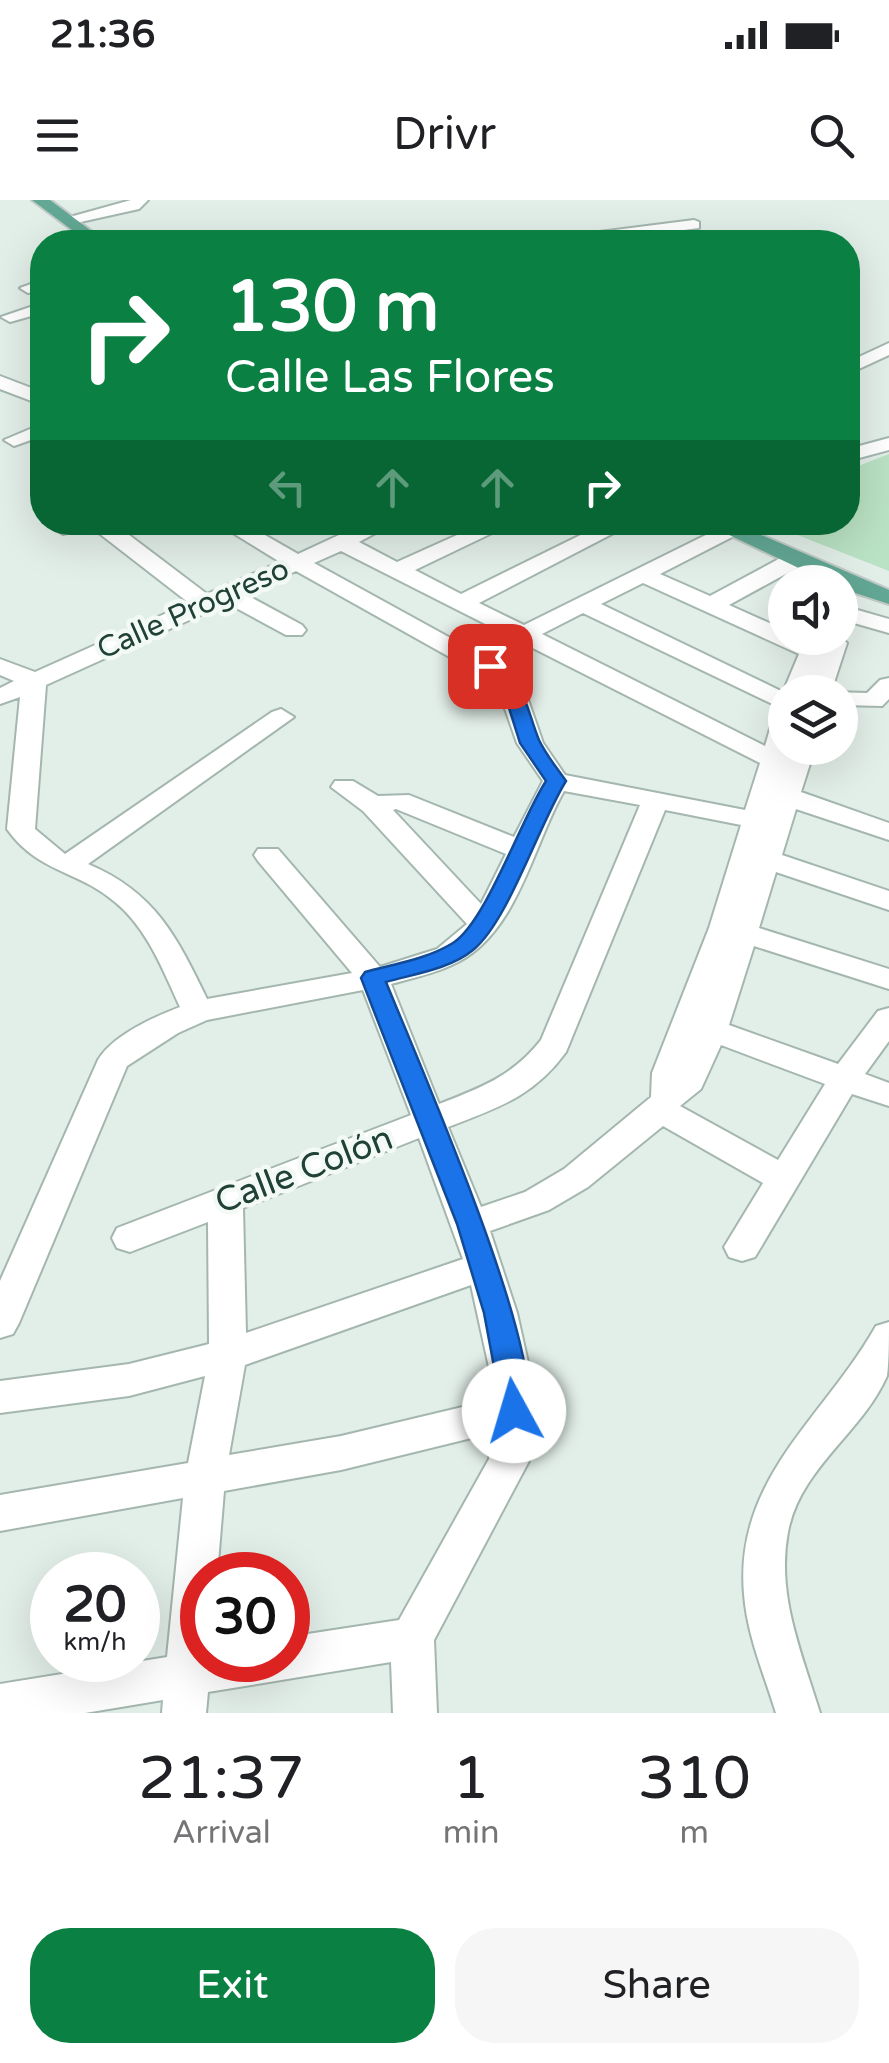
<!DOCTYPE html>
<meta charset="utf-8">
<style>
:root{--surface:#fff;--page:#f6f6f6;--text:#202124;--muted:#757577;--accent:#0b8043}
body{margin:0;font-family:"Varela Round",sans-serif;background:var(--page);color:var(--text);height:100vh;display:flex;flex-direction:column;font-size:38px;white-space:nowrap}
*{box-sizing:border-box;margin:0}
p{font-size:32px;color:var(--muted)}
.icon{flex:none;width:55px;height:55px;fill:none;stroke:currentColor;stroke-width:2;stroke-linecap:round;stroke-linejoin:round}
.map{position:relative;height:1513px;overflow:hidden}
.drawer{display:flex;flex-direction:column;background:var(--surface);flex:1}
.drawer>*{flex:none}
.banner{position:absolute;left:30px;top:30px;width:830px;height:305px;border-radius:40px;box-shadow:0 10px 40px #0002;background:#0b8043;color:#fff;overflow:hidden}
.controls{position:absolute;left:768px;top:365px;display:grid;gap:20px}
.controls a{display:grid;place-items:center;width:90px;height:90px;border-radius:50%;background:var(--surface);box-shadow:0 10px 40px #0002;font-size:50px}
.speed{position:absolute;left:30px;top:1352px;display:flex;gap:20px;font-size:50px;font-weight:700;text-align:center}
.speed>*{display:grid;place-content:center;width:130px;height:130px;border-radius:50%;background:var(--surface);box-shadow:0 10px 40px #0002;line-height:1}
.speed small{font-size:25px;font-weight:400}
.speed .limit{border:15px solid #d22;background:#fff;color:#111}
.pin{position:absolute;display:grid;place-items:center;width:85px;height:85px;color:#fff;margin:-42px;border-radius:20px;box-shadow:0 5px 15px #0006}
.me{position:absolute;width:110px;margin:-55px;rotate:354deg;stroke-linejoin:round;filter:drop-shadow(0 0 8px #0008)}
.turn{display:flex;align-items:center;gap:35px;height:210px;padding:0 30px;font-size:45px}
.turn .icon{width:130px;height:130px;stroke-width:2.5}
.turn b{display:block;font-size:70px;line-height:85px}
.lanes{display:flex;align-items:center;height:95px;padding:0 30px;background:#0003;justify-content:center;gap:50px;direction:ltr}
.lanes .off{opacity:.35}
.eta{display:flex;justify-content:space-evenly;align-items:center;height:170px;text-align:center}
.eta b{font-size:60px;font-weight:600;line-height:70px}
.button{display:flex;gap:20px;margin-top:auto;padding:20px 30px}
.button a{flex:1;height:115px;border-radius:40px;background:var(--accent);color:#fff;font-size:40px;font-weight:600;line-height:115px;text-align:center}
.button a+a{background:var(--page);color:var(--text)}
.status{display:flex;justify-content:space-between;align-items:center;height:70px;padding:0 50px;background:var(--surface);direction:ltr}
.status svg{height:28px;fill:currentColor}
header{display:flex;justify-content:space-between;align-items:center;height:130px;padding:0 30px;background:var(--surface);font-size:45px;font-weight:600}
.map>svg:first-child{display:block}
.green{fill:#b9e1c3}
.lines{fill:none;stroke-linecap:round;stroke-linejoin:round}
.minor-casing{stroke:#a4b7af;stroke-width:4}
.major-casing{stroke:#c1cac7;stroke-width:4}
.minor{fill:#fff;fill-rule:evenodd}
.major{fill:#62a894;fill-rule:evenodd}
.route{fill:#1a73e8;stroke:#114b97;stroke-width:2.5}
.labels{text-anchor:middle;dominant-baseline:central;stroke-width:9;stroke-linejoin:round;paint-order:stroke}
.far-street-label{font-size:30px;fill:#204137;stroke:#f3faf6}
.street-label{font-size:35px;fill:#204137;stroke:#f3faf6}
</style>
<div class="status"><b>21:36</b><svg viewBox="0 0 49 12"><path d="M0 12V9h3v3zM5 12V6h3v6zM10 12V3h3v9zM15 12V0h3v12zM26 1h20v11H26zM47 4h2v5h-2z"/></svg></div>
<header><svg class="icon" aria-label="menu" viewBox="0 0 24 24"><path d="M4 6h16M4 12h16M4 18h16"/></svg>Drivr<svg class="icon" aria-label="search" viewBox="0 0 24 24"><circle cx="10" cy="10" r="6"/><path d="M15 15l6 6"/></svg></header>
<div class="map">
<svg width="889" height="1513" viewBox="0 0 889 1513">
<rect width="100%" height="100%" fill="#e2eee8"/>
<path class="green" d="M889,254V371L767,323L848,322V270Z"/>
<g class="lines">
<defs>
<path id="minor" d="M131,0H148L139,9L67,25L59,20Z
M694,20L699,22V28L593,42H552L560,37Z
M42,80V90L28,93L20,88Z
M42,103V113L10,122L1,117Z
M889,143V155L848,174V162Z
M0,176L42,192V205L0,189Z
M42,224V236L14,246L4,240Z
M889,238V250L848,261V249Z
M43,322H112L207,394L280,362L215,322H242L298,354L367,322H396L359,342L397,362L486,322H515L415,370L461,394L607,322H635L479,403L524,425L728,324L739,330L736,335L660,374L710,396L788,354H804L807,359L804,364L729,405L785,430V438L840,437L847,443L831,492H785V510L583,413L542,434L765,546L772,522L785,514V548H815L801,592L889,623V640L796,609L782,655L889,691V710L776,672L759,728L889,769V789L754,746L729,825L838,864L878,811L889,808V841L865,874L889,883V906L852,894L755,1057L742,1061L729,1057L724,1047L763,983L663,926L588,987L549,1010L490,1031L517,1113L535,1194L529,1261L434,1440L437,1513H393L391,1462L208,1492L206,1513H162L163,1500L85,1513H0V1484L167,1457L183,1298L0,1331V1295L188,1263L205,1176L129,1196L0,1213V1181L129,1164L209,1144L208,1022L130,1052L117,1048L112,1038L117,1028L411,915L363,790L207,820L178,833L127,866L19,1123L13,1134L0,1138V1081L98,860C113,835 154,817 180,807C163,770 147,728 115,702C78,670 38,673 7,629L20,497L0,504V488L14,481L0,475V459L35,472L189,403L91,327L63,334ZM341,351L760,563L745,610L565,575L543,543L525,491L514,473L314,363ZM296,371L496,483L517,543L543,581L514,637L409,595L378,596L353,581H335L331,587L363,611L467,724L437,749L380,767L278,649H258L254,655L258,661L352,773L207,799C177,737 155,692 88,664L294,517L281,509L272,512L65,654L35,629L46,485L227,403L286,435H302L306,430L302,425L245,394ZM643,383L799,454L783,492L601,404ZM564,591L640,605L541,840C513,876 480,888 439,904L391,784C413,778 437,773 458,762C518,731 533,645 564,591ZM396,609L506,654L481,704L393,610ZM665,610L741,625L709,728L652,873L651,897L564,969L525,992L481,1007L448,927C499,907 533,897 566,852ZM721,845L825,884L778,960L680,906L701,889ZM419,938L463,1059L246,1133L243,1008ZM471,1085L496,1199L341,1236L229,1255L245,1165ZM492,1233L489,1259L399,1420L288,1437V1460H202V1375H217L224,1291L341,1270Z
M840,405L889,419V433L840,419Z
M889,478V499L882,506L840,505V492H832L867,493L880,480Z
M889,1122C889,1138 889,1161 887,1176C862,1233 800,1268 788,1332C776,1395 802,1454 820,1513H776C764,1474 747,1435 744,1394C734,1278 824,1218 876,1126Z"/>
<path id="major" d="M32,0H50L106,42H88Z
M702,322H731L889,390V404L840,388V382H828Z"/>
</defs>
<use href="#minor" class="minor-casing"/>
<use href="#major" class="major-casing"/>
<use href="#minor" class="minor"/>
<use href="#major" class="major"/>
</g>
<path class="route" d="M490,461C524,473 527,512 539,540C546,555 557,568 566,581C539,624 508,722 473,750C450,769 414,774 386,782C414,852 552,1164 525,1220L514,1224L504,1220L484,1113L457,1024L361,778L365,772C395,764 427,759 453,743C486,722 521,619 546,581L520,543L504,492L481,466Z"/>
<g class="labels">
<g class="far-street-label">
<text transform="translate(193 409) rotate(-24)">Calle Progreso</text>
</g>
<g class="street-label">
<text transform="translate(304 970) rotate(-21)">Calle Colón</text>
</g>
</g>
</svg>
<div class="controls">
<a><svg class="icon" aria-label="sound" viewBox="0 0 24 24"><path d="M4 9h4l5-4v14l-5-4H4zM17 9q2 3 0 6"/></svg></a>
<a><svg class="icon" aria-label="layers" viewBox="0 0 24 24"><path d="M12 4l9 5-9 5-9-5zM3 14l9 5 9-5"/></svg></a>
</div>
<div class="speed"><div>20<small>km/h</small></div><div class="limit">30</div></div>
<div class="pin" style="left:490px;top:466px;background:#d93025"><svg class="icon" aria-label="arrive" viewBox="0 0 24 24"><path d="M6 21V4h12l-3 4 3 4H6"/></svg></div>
<svg class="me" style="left:514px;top:1211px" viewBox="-20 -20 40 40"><circle r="19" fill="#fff"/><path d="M0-13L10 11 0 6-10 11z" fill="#1a73e8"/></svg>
<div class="banner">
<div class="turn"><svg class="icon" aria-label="right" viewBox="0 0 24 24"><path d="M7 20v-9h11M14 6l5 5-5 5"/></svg><div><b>130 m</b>Calle Las Flores</div></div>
<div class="lanes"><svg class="icon off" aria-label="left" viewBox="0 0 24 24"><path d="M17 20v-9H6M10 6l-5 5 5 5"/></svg><svg class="icon off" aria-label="ahead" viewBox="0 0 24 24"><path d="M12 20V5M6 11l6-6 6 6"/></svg><svg class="icon off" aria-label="ahead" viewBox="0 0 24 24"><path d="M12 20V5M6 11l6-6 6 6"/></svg><svg class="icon" aria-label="right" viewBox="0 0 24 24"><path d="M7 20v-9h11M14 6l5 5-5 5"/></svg></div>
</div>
</div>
<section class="drawer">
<div class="eta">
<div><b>21:37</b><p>Arrival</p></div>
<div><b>1</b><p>min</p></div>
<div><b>310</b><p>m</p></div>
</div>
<div class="button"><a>Exit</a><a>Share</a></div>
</section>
